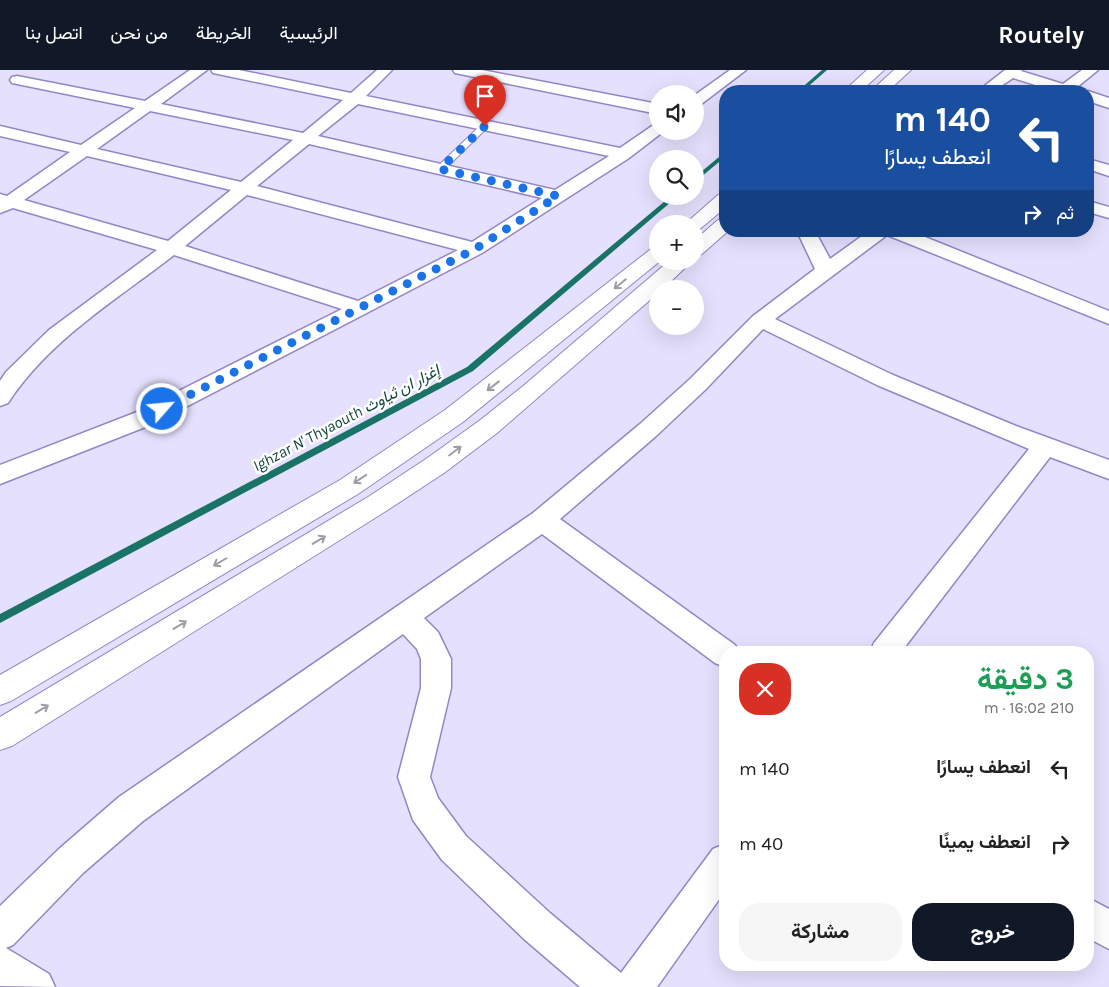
<!DOCTYPE html>
<html lang="ar">
<meta charset="utf-8">
<style>
:root{--surface:#fff;--page:#f6f6f6;--text:#222;--muted:#767676;--accent:#111827}
body{margin:0;font-family:Karla,Vazirmatn,sans-serif;background:var(--page);color:var(--text);direction:rtl;height:100vh;display:flex;flex-direction:column;font-size:19px;white-space:nowrap}
*{box-sizing:border-box;margin:0}
p{font-size:16px;color:var(--muted)}
.icon{flex:none;width:28px;height:28px;fill:none;stroke:currentColor;stroke-width:2;stroke-linecap:round;stroke-linejoin:round}
.map{position:relative;flex:1;overflow:hidden;direction:ltr}
.panel{position:absolute;left:719px;top:576px;width:375px;height:325px;display:flex;flex-direction:column;background:var(--surface);border-radius:20px;box-shadow:0 5px 20px #0002;direction:rtl}
.panel>*{flex:none}
.guide{position:absolute;left:719px;top:15px;width:375px;height:152px;border-radius:20px;box-shadow:0 5px 20px #0002;direction:rtl;background:#1a4fa0;color:#fff;overflow:hidden}
.buttons{position:absolute;left:649px;top:15px;display:grid;gap:10px}
.buttons a{display:grid;place-items:center;width:55px;height:55px;border-radius:50%;background:var(--surface);box-shadow:0 5px 20px #0002;font-size:25px}
.pin{position:absolute;display:grid;place-items:center;width:42px;height:42px;color:#fff;margin:-51px -21px;border-radius:50% 50% 50% 0;rotate:-45deg;box-shadow:0 0 5px #0007}
.pin .icon{rotate:45deg}
.me{position:absolute;width:55px;margin:-28px;rotate:63deg;stroke-linejoin:round;filter:drop-shadow(0 0 4px #0008)}
.turn{display:flex;align-items:center;gap:18px;height:105px;padding:0 20px;font-size:22px}
.turn .icon{width:65px;height:65px;stroke-width:2.5}
.turn b{display:block;font-size:35px;line-height:42px}
.then{display:flex;align-items:center;height:48px;padding:0 20px;background:#0003;gap:10px;font-size:19px}
.round{display:grid;place-items:center;flex:none;width:52px;height:52px;border-radius:20px;background:var(--page)}
.headline{display:flex;align-items:center;justify-content:space-between;height:85px;padding:0 20px}
h1{font-size:30px;font-weight:700;line-height:38px;color:#1e9e55}
.primary-button{display:flex;gap:10px;margin-top:auto;padding:10px 20px}
.primary-button a{flex:1;height:58px;border-radius:20px;background:var(--accent);color:#fff;font-size:20px;font-weight:700;line-height:58px;text-align:center}
.primary-button a+a{background:var(--page);color:var(--text)}
ul{padding:0;list-style:none}
li{display:flex;align-items:center;gap:15px;height:75px;padding:0 20px}
li div{flex:1}
li b{display:block;font-size:19px}
li em{font-style:normal}
header{display:flex;align-items:center;gap:30px;box-sizing:border-box;height:70px;padding:0 25px;background:var(--accent);color:#fff}
header strong{font-size:24px}
nav{display:flex;gap:28px;margin-inline-start:auto;font-size:18px}
.map>svg:first-child{display:block}
.lines{fill:none;stroke-linecap:round;stroke-linejoin:round}
.stream{fill:#197366;fill-rule:evenodd}
.service-casing{stroke:#9585c8;stroke-width:2}
.minor-casing{stroke:#9585c8;stroke-width:3}
.tertiary-casing{stroke:#9585c8;stroke-width:2}
.service{fill:#fff;fill-rule:evenodd}
.minor{fill:#fff;fill-rule:evenodd}
.tertiary{fill:#fff;fill-rule:evenodd}
.oneway{stroke:#9f9ca5}
.route{stroke:#1a73e8;stroke-width:9;stroke-dasharray:0 16.2}
.labels{text-anchor:middle;dominant-baseline:central;stroke-width:5;stroke-linejoin:round;paint-order:stroke}
.water-label{font-size:16px;font-style:italic;fill:#114539;stroke:#fff}
</style>
<header>
<strong>Routely</strong>
<nav><a>الرئيسية</a><a>الخريطة</a><a>من نحن</a><a>اتصل بنا</a></nav>
</header>
<div class="map">
<svg width="1109" height="917" viewBox="0 0 1109 917">
<rect width="100%" height="100%" fill="#e5e0fd"/>
<g class="lines">
<path class="stream" d="M822,0H827L803,21H798Z
M725,82V87L695,112V107Z
M671,126H678L473,301L0,553V544L467,297Z"/>
<defs>
<path id="service" d="M482,54L489,56L443,101H437V97Z"/>
<path id="minor" d="M190,0H207L161,34L303,63L343,30L218,4L213,3L211,0H239L351,23L377,0H392L366,26L620,78L652,56L658,54V61H664L629,88L482,183L153,354L0,414V395L137,342L342,239L174,185C116,230 48,271 8,333L0,336V311L6,302L49,260L157,180L13,138L0,143V124L7,126L70,82L0,66V56L81,75L135,38L17,14L12,13L10,10L12,7L17,6L145,31ZM358,34L609,86L555,120L318,66ZM150,41L293,70L241,112L97,79ZM309,74L542,128L472,172L257,116ZM87,86L231,120L168,171L24,130ZM247,125L458,180L358,231L185,176Z
M453,0H482L658,34V44L460,4L455,3Z
M730,0H746L700,35L695,37V25Z
M1005,0H1022L1021,1L1063,14L1082,0H1098L1076,18L1079,21H1055L1013,8L994,21H978Z
M1088,21L1109,28V38L1088,31Z
M1088,89L1109,95V106L1088,99Z
M1088,131L1109,137V148L1088,142Z
M797,161H815L830,189L869,161H910L1109,241V254L887,165L775,249L893,305L1016,356L1109,390V409L1050,387L901,582H870L874,573L1029,379L877,315L763,259L706,319L656,366L560,449L735,575L739,582H725V597L715,593L542,464L424,548L438,562L451,589V618L430,707L438,728L466,766L550,843L621,903L713,779L725,774V821L657,917H580L524,869L442,790L413,750L398,707L421,618V589L417,579L403,564L143,751L83,803L13,875L6,878L49,904L55,917L0,916V836L59,779L119,727L533,443L640,354L690,309L753,246L815,199Z
M1088,828L1109,839V879L1088,868Z"/>
<path id="tertiary" d="M867,0H884L861,21H844Z
M894,0H911L888,21H871Z
M725,123V138L701,158L695,160V154H685L718,125Z
M725,148V161H728L702,184L695,186V170L718,150Z
M658,177V191H660L463,352L358,424L11,631L0,635V605L340,410L445,340L651,179Z
M669,191H692L663,219H658V223L497,363L444,403L386,441L12,676L0,680V647L368,427L426,389L479,351L522,317Z"/>
</defs>
<use href="#service" class="service-casing"/>
<use href="#minor" class="minor-casing"/>
<use href="#tertiary" class="tertiary-casing"/>
<use href="#service" class="service"/>
<use href="#minor" class="minor"/>
<use href="#tertiary" class="tertiary"/>
</g>
<defs><path id="oneway-shaft" d="M-6 0H5M1.5-3L5.5 0L1.5 3" fill="none" stroke-width="1.6" stroke-linecap="round" stroke-linejoin="round" transform="scale(1.25)"/></defs>
<g class="oneway">
<use href="#oneway-shaft" transform="translate(620 214) rotate(141)"/>
<use href="#oneway-shaft" transform="translate(493 316) rotate(142)"/>
<use href="#oneway-shaft" transform="translate(455 381) rotate(-37)"/>
<use href="#oneway-shaft" transform="translate(360 409) rotate(147)"/>
<use href="#oneway-shaft" transform="translate(319 470) rotate(-31)"/>
<use href="#oneway-shaft" transform="translate(220 492) rotate(150)"/>
<use href="#oneway-shaft" transform="translate(180 555) rotate(-31)"/>
<use href="#oneway-shaft" transform="translate(42 639) rotate(-31)"/>
</g>
<g class="lines">
<path class="route" d="M162,339L475,179L558,126L440,99L485,56"/>
</g>
<g class="labels">
<g class="water-label">
<text transform="translate(346 348) rotate(-28)">Ighzar N' Thyaouth إغزار ان ثياوث</text>
</g>
</g>
</svg>
<div class="buttons">
<a><svg class="icon" aria-label="sound" viewBox="0 0 24 24"><path d="M4 9h4l5-4v14l-5-4H4zM17 9q2 3 0 6"/></svg></a>
<a><svg class="icon" aria-label="search" viewBox="0 0 24 24"><circle cx="10" cy="10" r="6"/><path d="M15 15l6 6"/></svg></a>
<a>+</a>
<a>−</a>
</div>
<div class="pin" style="left:485px;top:56px;background:#d93025"><svg class="icon" aria-label="arrive" viewBox="0 0 24 24"><path d="M6 21V4h12l-3 4 3 4H6"/></svg></div>
<svg class="me" style="left:162px;top:339px" viewBox="-20 -20 40 40"><circle r="17" fill="#1a73e8" stroke="#fff" stroke-width="3"/><path d="M0-11L8 9 0 5-8 9z" fill="#fff"/></svg>
<div class="guide">
<div class="turn"><svg class="icon" aria-label="left" viewBox="0 0 24 24"><path d="M17 20v-9H6M10 6l-5 5 5 5"/></svg><div><b>140 m</b>انعطف يسارًا</div></div>
<div class="then">ثم<svg class="icon" aria-label="right" viewBox="0 0 24 24"><path d="M7 20v-9h11M14 6l5 5-5 5"/></svg></div>
</div>
<section class="panel">
<div class="headline"><div><h1>3 دقيقة</h1><p>210 m · 16:02</p></div><a class="round" style="background:#d93025;color:#fff"><svg class="icon" aria-label="close" viewBox="0 0 24 24"><path d="M6 6l12 12M18 6L6 18"/></svg></a></div>
<ul>
<li><svg class="icon" aria-label="left" viewBox="0 0 24 24"><path d="M17 20v-9H6M10 6l-5 5 5 5"/></svg><div><b>انعطف يسارًا</b></div><em>140 m</em></li>
<li><svg class="icon" aria-label="right" viewBox="0 0 24 24"><path d="M7 20v-9h11M14 6l5 5-5 5"/></svg><div><b>انعطف يمينًا</b></div><em>40 m</em></li>
</ul>
<div class="primary-button"><a>خروج</a><a>مشاركة</a></div>
</section>
</div>
